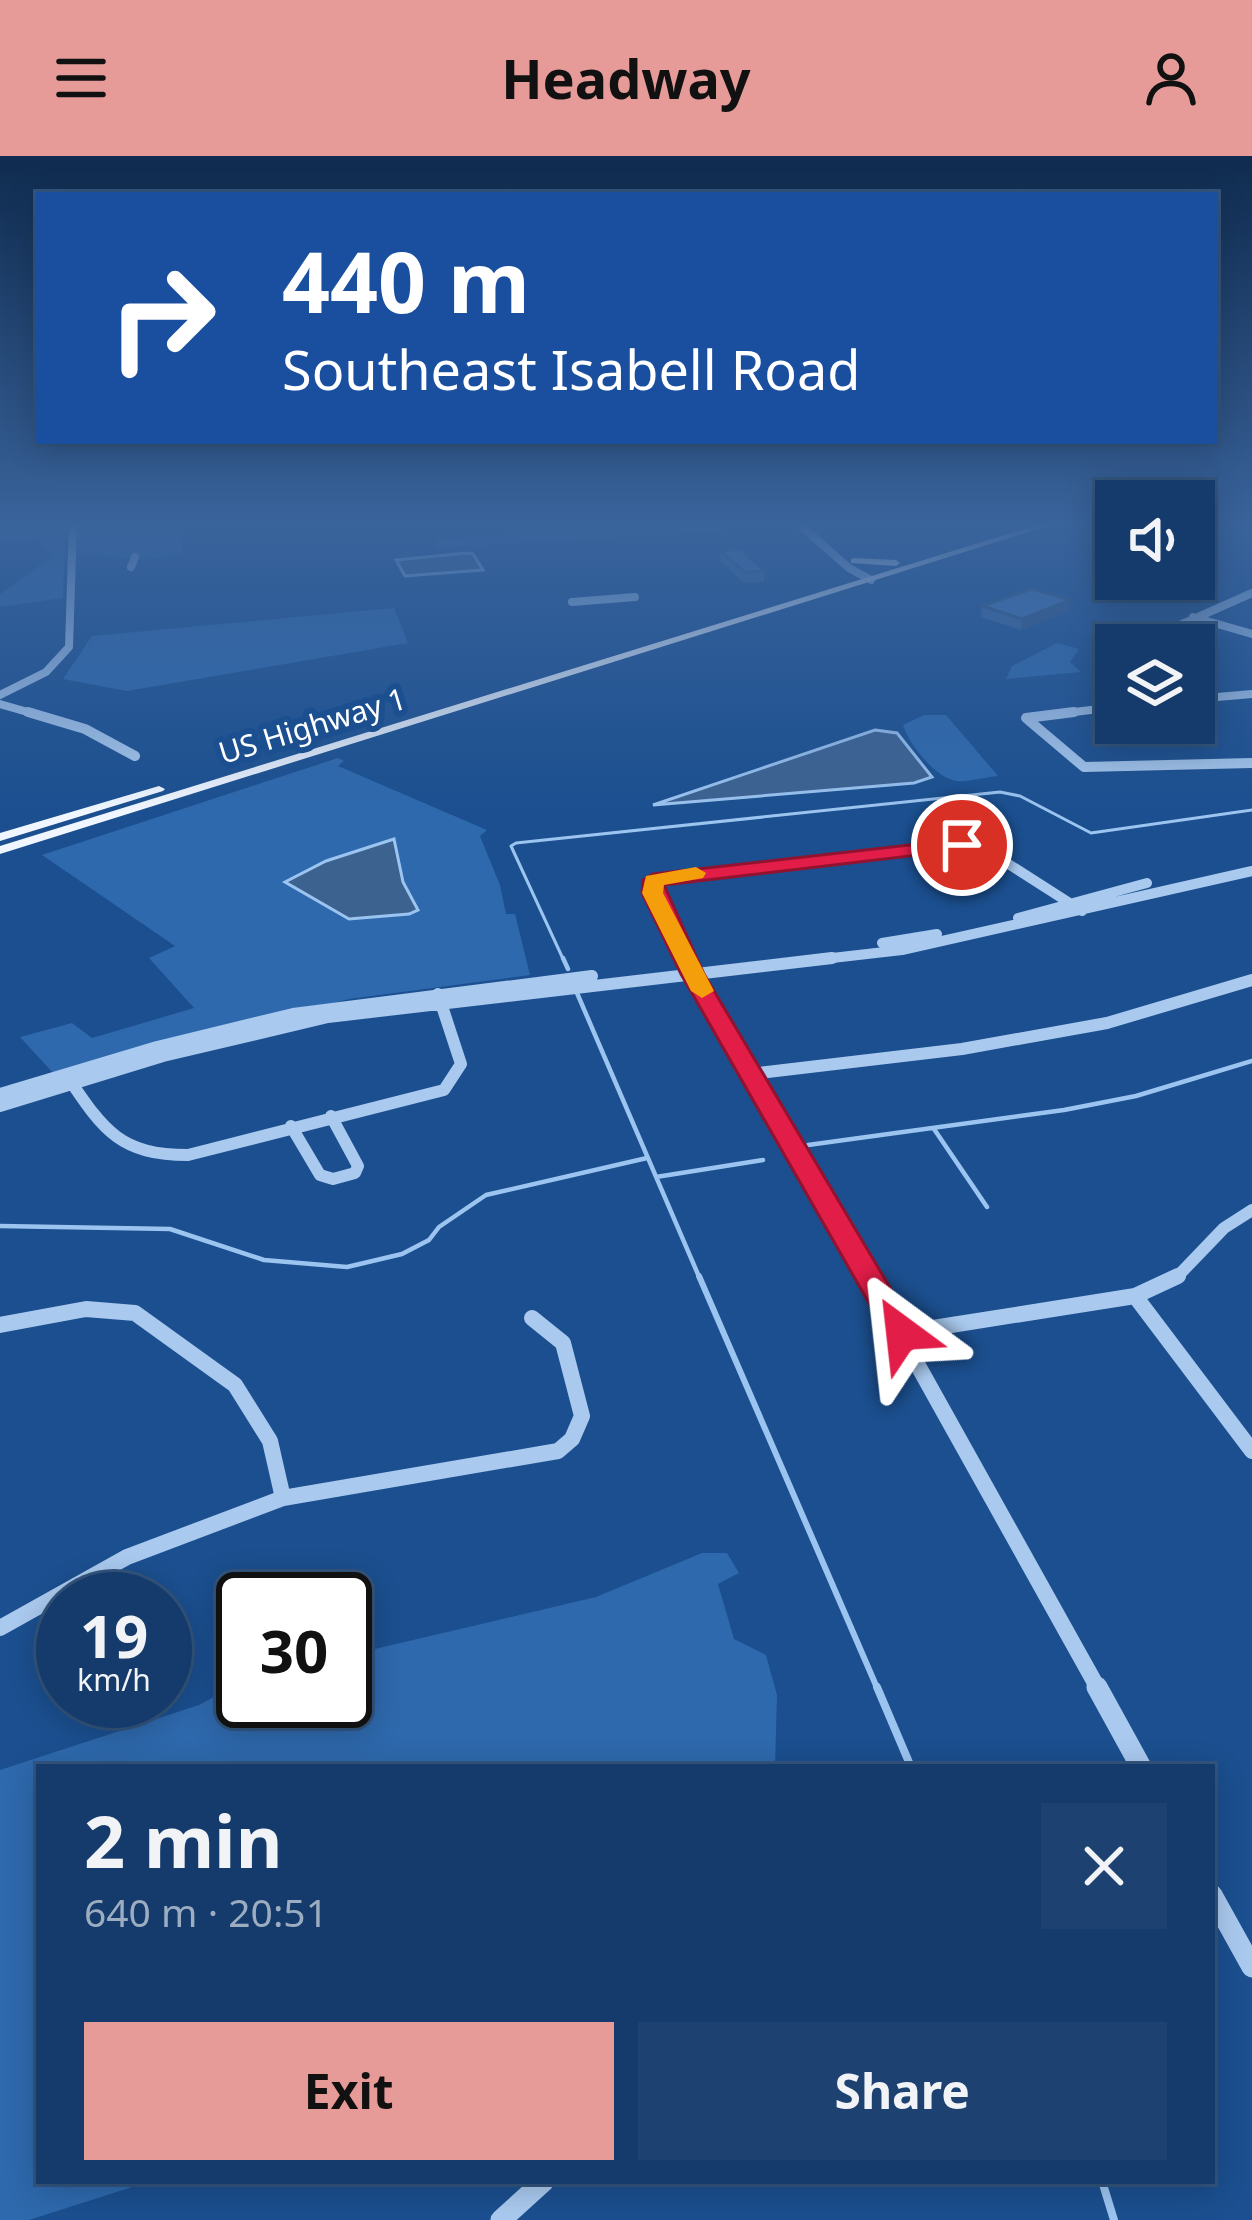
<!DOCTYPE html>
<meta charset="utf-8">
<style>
:root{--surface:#143b6b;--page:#1d4271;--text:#f1f3f6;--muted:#9dadc1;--line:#33557e;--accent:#e69b98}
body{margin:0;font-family:"Noto Sans",sans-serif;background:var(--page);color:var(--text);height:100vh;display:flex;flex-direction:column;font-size:45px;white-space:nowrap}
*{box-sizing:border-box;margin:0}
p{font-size:39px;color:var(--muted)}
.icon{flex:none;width:66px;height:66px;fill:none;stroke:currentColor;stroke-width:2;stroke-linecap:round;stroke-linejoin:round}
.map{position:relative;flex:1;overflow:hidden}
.details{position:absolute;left:36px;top:1608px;width:1179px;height:420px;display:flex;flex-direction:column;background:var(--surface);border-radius:0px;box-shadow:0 6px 30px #0003,0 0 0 3px var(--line)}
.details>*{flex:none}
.banner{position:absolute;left:36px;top:36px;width:1182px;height:252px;border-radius:0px;box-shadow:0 6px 30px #0003,0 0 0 3px var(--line);background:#1a4fa0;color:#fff;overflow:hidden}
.buttons{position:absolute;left:1095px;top:324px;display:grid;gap:24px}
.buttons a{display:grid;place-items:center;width:120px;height:120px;border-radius:0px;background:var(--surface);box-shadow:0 6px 30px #0003,0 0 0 3px var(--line);font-size:60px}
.speed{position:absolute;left:36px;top:1416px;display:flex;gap:24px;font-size:60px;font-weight:700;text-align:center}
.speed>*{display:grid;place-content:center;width:156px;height:156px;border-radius:50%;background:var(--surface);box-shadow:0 6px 30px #0003,0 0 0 3px var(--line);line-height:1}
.speed small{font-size:30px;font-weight:400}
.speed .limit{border:6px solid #111;border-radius:18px;background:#fff;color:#111}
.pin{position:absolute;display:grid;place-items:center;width:102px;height:102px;color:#fff;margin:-51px;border:6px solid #fff;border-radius:50%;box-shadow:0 3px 12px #0007}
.me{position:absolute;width:132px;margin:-66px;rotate:330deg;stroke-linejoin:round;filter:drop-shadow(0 0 9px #0008)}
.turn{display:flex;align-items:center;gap:42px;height:252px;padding:0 48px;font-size:54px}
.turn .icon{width:156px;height:156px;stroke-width:2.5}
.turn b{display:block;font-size:84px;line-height:102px}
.round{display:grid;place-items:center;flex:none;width:126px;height:126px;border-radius:0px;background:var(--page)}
.head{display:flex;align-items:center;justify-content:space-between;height:204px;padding:0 48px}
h1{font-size:72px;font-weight:700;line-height:90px}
.button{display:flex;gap:24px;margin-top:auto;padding:24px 48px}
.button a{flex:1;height:138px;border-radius:0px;background:var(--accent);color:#111;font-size:48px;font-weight:700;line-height:138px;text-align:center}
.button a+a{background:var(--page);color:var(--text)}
header{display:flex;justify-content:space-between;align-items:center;height:156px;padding:0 48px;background:var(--accent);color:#111;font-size:54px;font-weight:700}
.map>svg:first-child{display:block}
.green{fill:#2e69ad}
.water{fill:#3c6290;stroke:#9cc4f0;stroke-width:3}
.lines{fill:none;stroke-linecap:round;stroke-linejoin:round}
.stream-far3{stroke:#9cc4f0;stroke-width:3}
.stream-far2{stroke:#9cc4f0;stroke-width:4.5}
.stream-far1{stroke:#9cc4f0;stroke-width:6}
.stream{stroke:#9cc4f0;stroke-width:8}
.minor-far4{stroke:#a9c9ee;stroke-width:8}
.minor-far3{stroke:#a9c9ee;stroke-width:10}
.minor-far2{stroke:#a9c9ee;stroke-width:12}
.minor-far1{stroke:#a9c9ee;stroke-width:16}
.minor{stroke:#a9c9ee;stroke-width:21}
.major{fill:#f0f6ff;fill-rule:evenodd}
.wall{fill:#3a679d}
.shaded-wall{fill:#305480}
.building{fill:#4478b7;stroke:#305480;stroke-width:3}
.route{fill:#e11d48;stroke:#92132f;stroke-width:3}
.slow{fill:#f59e0b}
.labels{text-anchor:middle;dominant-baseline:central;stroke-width:12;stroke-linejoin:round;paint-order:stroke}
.far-street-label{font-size:30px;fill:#fff;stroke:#1b4f8f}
</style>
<header><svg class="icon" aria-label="menu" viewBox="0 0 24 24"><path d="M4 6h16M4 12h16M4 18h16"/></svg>Headway<svg class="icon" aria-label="person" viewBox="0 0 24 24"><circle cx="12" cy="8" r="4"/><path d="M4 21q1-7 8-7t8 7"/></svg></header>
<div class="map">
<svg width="1252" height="2064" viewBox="0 0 1252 2064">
<rect width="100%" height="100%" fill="#1b4f8f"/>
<path class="green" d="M0,367H65L63,442L0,451V438L53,400L39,383L0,386Z
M77,367H187L182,371L183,396L144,404L77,397Z
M703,367H724L734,374L436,392V384Z
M394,452L408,487L127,535L63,523L92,480Z
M1057,487L1079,493L1070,506L1081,516L1006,523L1012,510Z
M924,559H946L998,620C985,621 969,626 957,625C935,622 909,588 903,569Z
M338,602L344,605L338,610L487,674L480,680L500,729L506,758H515L530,819L349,843L54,918L20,881L72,867L92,882L194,852L149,802L175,790L42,699Z
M702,1397H727L739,1417L718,1428L734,1483L766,1499L777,1539L775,1611H39V2025H151L29,2064H0V1614L199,1549L243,1525V1545H345V1500L596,1441Z"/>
<path class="water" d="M466,397L473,398L483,414L405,420L396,404Z
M875,574L897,577L932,621L914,627L653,649Z
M394,683L403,726L418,754L409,758L349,763L285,726L326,705Z"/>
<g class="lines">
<path class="stream-far3" d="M564,805L511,690L516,687L1000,636L1020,640L1091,677L1252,654"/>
<path class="stream-far2" d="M563,802L568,813
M577,837L700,1123
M934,973L987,1051
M808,989L1064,954L1136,940L1252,905
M656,1021L763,1004
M0,1070L170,1073L264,1104L347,1111L402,1098L429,1084L439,1071L486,1039L647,1002"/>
<path class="stream-far1" d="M699,1120L878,1534"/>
<path class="stream" d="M877,1531L911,1611
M1102,2025L1114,2064"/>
<path class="minor-far4" d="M798,367L849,412L871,424
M131,411L135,401
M572,446L635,441
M1193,461L1252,478
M1135,489L1252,437
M1116,498L1104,505L1116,517
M0,539L46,516L69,491L73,367
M1194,543L1252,538
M0,548L38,559
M1049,559L1116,551"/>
<path class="minor-far3" d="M28,556L85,573L135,600
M1074,556L1026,562L1084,611L1252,607
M1018,762L1147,727
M882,787L937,778
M686,805L653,737V724L962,689L996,700L1082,755
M806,805L902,794L1252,715"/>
<path class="minor-far2" d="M684,802L870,1123
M750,918L962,893L1107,867L1252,824
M69,923C104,975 121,999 188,999L444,934L461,908L438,838
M0,938L157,891L293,858L592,820
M0,950L163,900L328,861L832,802
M291,970L320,1019L333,1023L355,1017L358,1010L331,960
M1175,1123L1224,1072L1252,1054"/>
<path class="minor-far1" d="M868,1120L1099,1534
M1135,1140L1252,1295
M0,1169L86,1153L135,1157L235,1229L270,1285L283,1342
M901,1177L1135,1140L1178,1120
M0,1472L127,1401L283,1342L558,1295L572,1283L582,1260L563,1187L532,1162"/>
<path class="minor" d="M1097,1531L1141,1611
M1212,1739L1252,1811
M501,2064L544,2025"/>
<path class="major" d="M1043,367H1057L0,698V690Z
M854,402L896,404L900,407L896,410L851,407V403Z
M159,630L165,633L163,635L0,685V677Z"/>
</g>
<path class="wall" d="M720,395L764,415V425L744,427L720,405Z
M1070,444L1069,455L1021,474L981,461L982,450Z"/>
<path class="shaded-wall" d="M1070,444L1069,455L1021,474L1022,463Z"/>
<path class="building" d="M741,393L764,415L745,416L720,395Z
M1032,433L1070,444L1022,463L982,450Z"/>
<linearGradient id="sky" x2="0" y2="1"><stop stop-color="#0f2b4f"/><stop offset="0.56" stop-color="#39639b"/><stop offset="1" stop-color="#39639b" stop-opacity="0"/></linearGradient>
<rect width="1252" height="656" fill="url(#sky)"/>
<path class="route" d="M962,683L969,685V693L664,729L704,818L917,1177L902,1187L886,1177L681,818L642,737L643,724L653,718Z"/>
<path class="slow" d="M696,711L706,717L703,722L664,729L663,737L714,835L702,842L691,835L642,737L646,720Z"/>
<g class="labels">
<g class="far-street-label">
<text transform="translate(312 569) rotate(-17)">US Highway 1</text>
</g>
</g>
</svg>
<div class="buttons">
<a><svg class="icon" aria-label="sound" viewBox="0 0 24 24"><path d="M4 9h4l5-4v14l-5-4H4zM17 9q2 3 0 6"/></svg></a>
<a><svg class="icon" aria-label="layers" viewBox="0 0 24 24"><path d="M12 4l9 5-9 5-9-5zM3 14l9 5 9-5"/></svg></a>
</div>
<div class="speed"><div>19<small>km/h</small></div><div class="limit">30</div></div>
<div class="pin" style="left:962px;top:689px;background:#d93025"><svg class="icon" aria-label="arrive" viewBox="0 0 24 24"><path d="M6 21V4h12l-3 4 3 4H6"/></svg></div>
<svg class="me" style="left:902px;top:1177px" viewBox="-20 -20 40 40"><path d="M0-17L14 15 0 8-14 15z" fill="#e11d48" stroke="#fff" stroke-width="4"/></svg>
<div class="banner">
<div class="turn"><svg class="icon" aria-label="right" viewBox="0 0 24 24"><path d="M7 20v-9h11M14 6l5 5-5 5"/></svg><div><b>440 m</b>Southeast Isabell Road</div></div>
</div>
<section class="details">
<div class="head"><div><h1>2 min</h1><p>640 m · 20:51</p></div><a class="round"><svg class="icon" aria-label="close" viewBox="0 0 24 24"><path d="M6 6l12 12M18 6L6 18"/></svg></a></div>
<div class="button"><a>Exit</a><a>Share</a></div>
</section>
</div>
